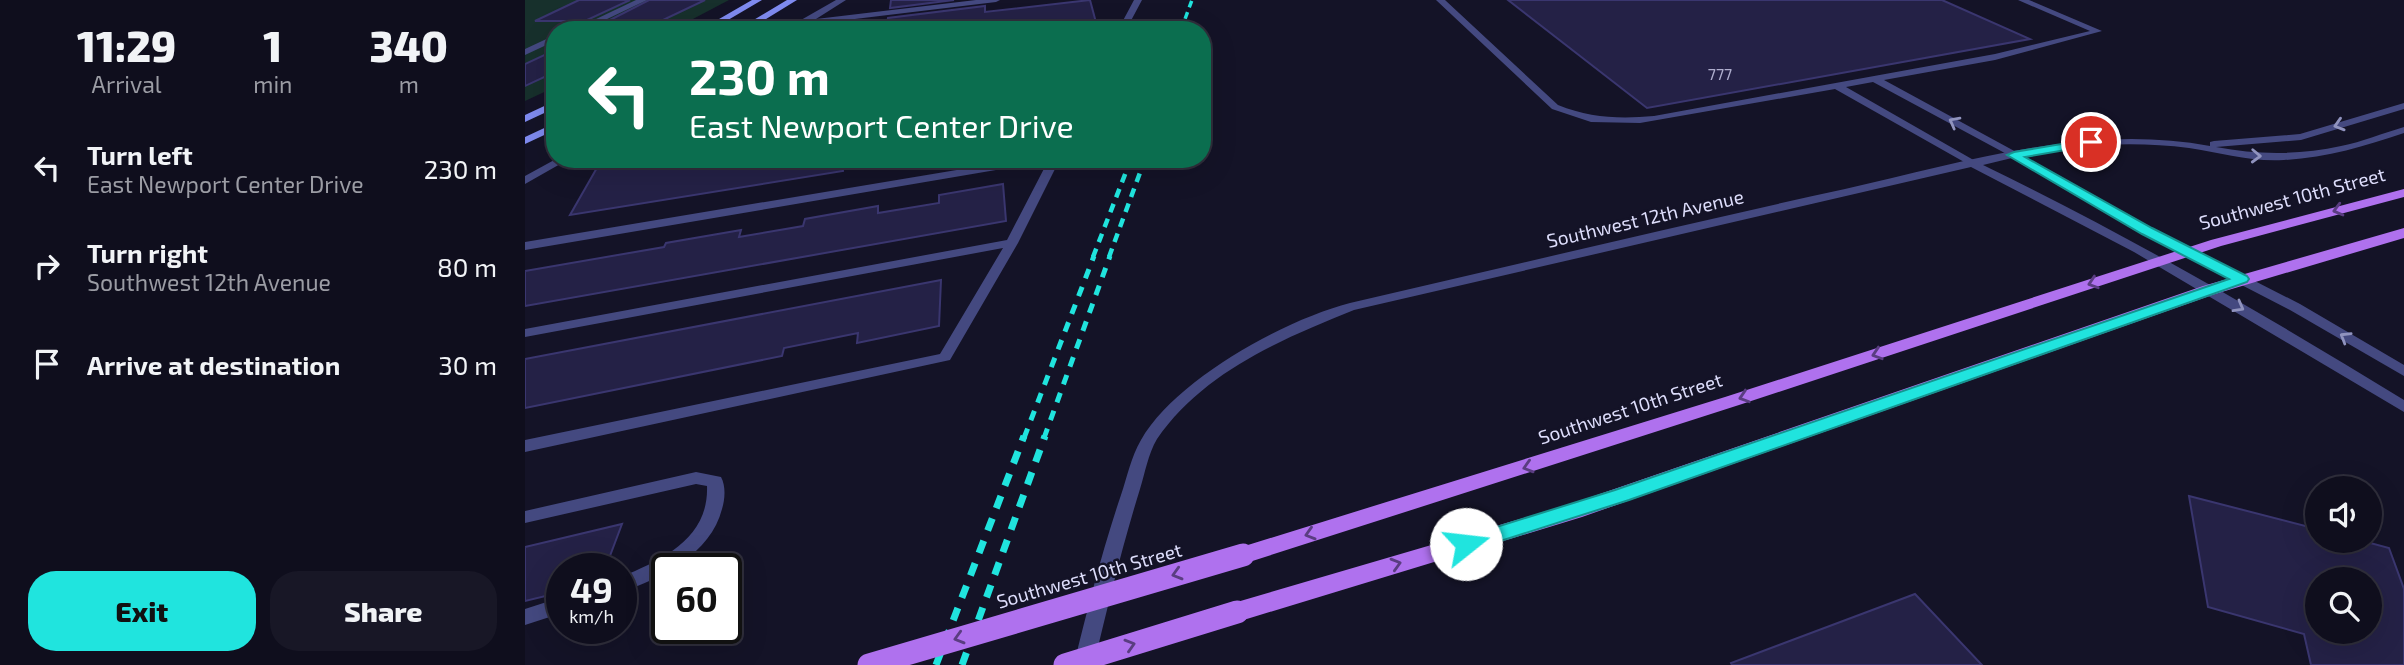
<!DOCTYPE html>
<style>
:root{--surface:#0f0e1d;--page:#181726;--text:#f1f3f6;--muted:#9b9ca4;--line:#2f2e3b;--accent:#20e4de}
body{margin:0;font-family:"Exo 2",sans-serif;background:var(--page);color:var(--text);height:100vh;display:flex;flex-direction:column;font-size:26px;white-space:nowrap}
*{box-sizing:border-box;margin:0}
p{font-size:23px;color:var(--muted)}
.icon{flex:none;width:38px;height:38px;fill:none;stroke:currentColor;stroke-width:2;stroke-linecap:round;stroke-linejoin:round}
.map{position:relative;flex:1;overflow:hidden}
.details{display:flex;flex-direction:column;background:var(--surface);width:525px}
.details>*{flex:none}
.top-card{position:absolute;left:21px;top:21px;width:665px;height:147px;border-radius:28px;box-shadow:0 7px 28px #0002,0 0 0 2px var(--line);background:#0b6e4f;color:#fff;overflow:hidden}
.tools{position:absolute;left:1780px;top:476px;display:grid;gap:14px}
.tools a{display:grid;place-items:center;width:77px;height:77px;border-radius:50%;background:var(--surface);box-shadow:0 7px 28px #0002,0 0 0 2px var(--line);font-size:35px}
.speed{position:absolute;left:21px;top:553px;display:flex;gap:14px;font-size:35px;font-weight:700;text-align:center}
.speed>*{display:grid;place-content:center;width:91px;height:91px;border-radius:50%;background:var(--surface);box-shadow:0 7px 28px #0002,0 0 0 2px var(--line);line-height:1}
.speed small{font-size:18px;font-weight:400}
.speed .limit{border:4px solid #111;border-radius:10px;background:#fff;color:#111}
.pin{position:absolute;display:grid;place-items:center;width:60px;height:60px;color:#fff;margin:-30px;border:4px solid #fff;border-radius:50%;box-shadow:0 2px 7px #0007}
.me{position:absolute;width:77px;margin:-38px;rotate:74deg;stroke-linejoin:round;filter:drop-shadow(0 0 5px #0008)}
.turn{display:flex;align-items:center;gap:24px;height:147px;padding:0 28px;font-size:32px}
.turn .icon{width:91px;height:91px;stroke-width:2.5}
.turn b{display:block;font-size:49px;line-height:60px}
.eta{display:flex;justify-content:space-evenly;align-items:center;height:119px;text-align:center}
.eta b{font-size:42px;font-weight:800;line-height:49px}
.primary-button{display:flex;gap:14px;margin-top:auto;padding:14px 28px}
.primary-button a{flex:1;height:80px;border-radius:28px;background:var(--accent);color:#111;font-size:28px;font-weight:800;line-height:80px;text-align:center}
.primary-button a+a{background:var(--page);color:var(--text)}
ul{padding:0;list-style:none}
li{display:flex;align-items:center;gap:21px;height:98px;padding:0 28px}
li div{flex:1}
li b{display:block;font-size:26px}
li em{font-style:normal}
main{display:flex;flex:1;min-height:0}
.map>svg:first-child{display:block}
.green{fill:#17302c}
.building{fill:#242146;stroke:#3a366f;stroke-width:2;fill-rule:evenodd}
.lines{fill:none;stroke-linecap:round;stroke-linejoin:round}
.lane{fill:#444980;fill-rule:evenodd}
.street{fill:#444980;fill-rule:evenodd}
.secondary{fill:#7f8bf0;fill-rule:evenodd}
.primary{fill:#af71ee;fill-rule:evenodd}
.rail-far3{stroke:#20e4de;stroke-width:3.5;stroke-dasharray:7 5;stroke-linecap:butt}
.rail-far2{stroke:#20e4de;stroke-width:4.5;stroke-dasharray:9 7;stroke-linecap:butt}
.rail-far1{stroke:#20e4de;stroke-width:5;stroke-dasharray:10 9;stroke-linecap:butt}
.rail{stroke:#20e4de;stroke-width:7;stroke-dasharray:13 11;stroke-linecap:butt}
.primary-bridge{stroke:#af71ee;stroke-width:23}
.oneway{stroke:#9093be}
.oneway2{stroke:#5a3d81}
.route{fill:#20e4de;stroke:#159490;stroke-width:2}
.labels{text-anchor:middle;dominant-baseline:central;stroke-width:5;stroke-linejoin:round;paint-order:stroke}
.number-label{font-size:16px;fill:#afaece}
.street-label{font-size:19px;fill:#ddddfb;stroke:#141327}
</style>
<main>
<section class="details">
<div class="eta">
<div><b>11:29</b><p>Arrival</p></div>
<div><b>1</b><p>min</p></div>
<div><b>340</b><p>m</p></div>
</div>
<ul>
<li><svg class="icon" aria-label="left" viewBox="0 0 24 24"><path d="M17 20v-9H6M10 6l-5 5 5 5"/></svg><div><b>Turn left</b><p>East Newport Center Drive</p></div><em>230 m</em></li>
<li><svg class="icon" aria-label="right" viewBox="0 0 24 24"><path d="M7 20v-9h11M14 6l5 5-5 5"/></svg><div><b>Turn right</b><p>Southwest 12th Avenue</p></div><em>80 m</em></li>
<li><svg class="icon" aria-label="arrive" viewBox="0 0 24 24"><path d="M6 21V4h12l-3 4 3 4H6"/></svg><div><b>Arrive at destination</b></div><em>30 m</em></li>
</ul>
<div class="primary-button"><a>Exit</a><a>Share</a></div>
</section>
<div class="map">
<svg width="1879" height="665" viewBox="0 0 1879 665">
<rect width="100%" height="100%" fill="#141327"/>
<path class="green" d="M0,0H204L147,30H30V87L0,101Z"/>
<path class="building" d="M54,0H105L60,21H10Z
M124,0H180L136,21H83Z
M366,0H429L365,8Z
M565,0L573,30H361L363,18L460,6V12Z
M983,0H1417L1505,39L1122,108Z
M30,50V72L0,86V64Z
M77,159H317L318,171L45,215Z
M478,184L481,221L0,306V271L139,247L141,243L216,230L214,237L278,226L280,219L353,206V213L414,203V195Z
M416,280L414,326L332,343L333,333L259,348L257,356L0,408V359Z
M1664,496L1792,529V541H1838L1864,548L1879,589V665H1786L1779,634L1683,607ZM1792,579H1844V632H1792Z
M97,524L80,569H37V592L0,601V547Z
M1390,594L1457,665H1207L1206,663Z"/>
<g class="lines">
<path class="lane" d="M311,0H321L291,19L451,0H475L471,2L280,25L272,30H262L268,26H227L223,23L227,20H276Z
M609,0H617L601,30H593Z
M911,0H920L1033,105C1065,118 1095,119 1129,116L1470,54L1565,31L1493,0H1504L1577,31L1470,60L1359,80L1493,153V157L1489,158L1348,82L1321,87L1452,162V166L1448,167L1310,89L1115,123L1066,122L1027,109Z
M31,159H44L0,184V176Z
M497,159H523L518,162L0,250V242Z
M524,159H535L493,243L425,360L0,452V440L415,354L478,248L0,337V329L482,240Z
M171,472L196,477C201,486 200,499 197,509C186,553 136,579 96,592V577C139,559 184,538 182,486L171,484L0,523V511Z
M37,597V613L0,625V609Z"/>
<path class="street" d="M111,0H122L59,30H48Z
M30,35V41L0,55V49Z
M1879,103V109L1776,140L1691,147C1733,155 1774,155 1816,146C1837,142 1858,133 1879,127V133C1840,146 1801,158 1759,160C1726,162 1696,153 1664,148C1609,141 1552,144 1498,156L1626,228L1775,304L1879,365V376L1765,310L1618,234L1487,158L1458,165C1603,235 1742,316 1879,400V412L1609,252L1446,167L829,310C757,339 678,372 632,439C623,454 620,473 615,489C597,547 583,605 569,664H549C563,607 577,551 596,495C602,477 606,457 616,440C650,380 759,320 825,303C990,265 1155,225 1320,189C1440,162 1562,123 1685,146V142L1689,141L1775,134Z"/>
<path class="secondary" d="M227,0H237L186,30H175Z
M262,0H272L223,30H212Z
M30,101V108L0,122V115Z
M30,123V130L0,144V137Z"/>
<path class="primary" d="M1879,189V197L1696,246L1214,405L718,564L710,561L707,555L710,549L1200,397L1686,240Z
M1879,228V238L1690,294L1057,517L712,622L704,619L700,612L704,605L712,602L1043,505L1678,286Z"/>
<path class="rail-far3" d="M656,30L667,0"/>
<path class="rail-far2" d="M568,257L606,159
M584,257L620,159"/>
<path class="rail-far1" d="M499,438L569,256
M519,438L585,256"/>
<path class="rail" d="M411,665L499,436
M437,665L520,436"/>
<path class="primary-bridge" d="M344,665L718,555
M540,665L712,612"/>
</g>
<defs><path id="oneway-chevron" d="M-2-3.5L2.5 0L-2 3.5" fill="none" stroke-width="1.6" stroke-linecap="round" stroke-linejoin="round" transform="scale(1.75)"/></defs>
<g class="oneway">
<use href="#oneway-chevron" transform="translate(1429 122) rotate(-152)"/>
<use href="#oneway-chevron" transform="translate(1814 125) rotate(163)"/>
<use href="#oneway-chevron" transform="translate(1731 156) rotate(2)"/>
<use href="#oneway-chevron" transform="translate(1714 307) rotate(29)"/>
<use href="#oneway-chevron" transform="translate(1820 337) rotate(-149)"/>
</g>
<g class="oneway2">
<use href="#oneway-chevron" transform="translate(1813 210) rotate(165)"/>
<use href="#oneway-chevron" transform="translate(1568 283) rotate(162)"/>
<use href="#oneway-chevron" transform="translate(1352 354) rotate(162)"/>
<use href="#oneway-chevron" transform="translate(1219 397) rotate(162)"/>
<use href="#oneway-chevron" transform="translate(1003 467) rotate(163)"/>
<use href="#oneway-chevron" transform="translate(785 534) rotate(163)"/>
<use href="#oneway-chevron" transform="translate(871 564) rotate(-16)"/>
<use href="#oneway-chevron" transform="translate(652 574) rotate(164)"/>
<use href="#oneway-chevron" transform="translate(434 638) rotate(164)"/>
<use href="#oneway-chevron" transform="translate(605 645) rotate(-17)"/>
</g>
<path class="route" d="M1566,139L1570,140V145L1500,157L1627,228L1722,276L1724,279L1722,282L1104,500L941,552L933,550L930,544L933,539L1090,490L1704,279L1617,234L1482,155L1489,152Z"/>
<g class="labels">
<g class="number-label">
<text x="1195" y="73">777</text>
</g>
<g class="street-label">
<text transform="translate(1767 198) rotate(-15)">Southwest 10th Street</text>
<text transform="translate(1120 218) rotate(-13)">Southwest 12th Avenue</text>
<text transform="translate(1105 408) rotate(-18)">Southwest 10th Street</text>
<text transform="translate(564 575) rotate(-16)">Southwest 10th Street</text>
</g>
</g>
</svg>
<div class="tools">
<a><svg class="icon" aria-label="sound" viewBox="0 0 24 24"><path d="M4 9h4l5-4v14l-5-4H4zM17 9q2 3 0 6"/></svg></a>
<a><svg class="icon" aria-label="search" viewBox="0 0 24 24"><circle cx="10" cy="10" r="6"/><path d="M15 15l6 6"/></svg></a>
</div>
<div class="speed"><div>49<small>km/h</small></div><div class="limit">60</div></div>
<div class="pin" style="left:1566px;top:142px;background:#d93025"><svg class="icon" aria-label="arrive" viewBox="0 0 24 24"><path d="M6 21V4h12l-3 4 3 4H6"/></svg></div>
<svg class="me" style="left:941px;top:544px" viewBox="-20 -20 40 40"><circle r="19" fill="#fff"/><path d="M0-13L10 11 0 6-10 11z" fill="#20e4de"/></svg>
<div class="top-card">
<div class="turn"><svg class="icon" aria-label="left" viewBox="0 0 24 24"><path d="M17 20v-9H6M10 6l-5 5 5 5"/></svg><div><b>230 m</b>East Newport Center Drive</div></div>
</div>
</div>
</main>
